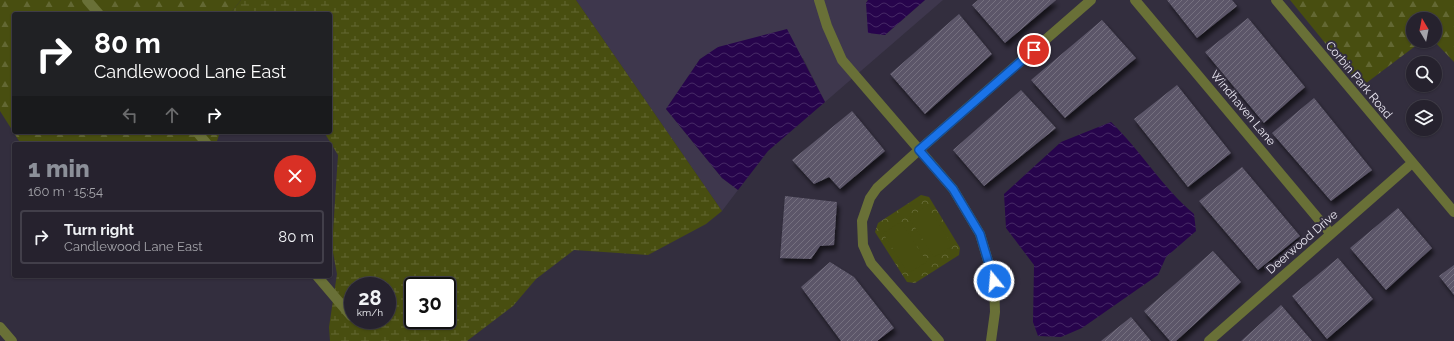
<!DOCTYPE html>
<meta charset="utf-8">
<style>
:root{--surface:#26222e;--page:#322f3a;--text:#f1f3f6;--muted:#a4a4aa;--line:#423f4a;--accent:#8c9099}
body{margin:0;font-family:Raleway,sans-serif;background:var(--page);color:var(--text);height:100vh;display:flex;flex-direction:column;font-size:15px;white-space:nowrap}
*{box-sizing:border-box;margin:0}
p{font-size:13px;color:var(--muted)}
.icon{flex:none;width:22px;height:22px;fill:none;stroke:currentColor;stroke-width:2;stroke-linecap:round;stroke-linejoin:round}
.map{position:relative;flex:1;overflow:hidden}
.side{position:absolute;left:12px;top:142px;width:320px;height:136px;display:flex;flex-direction:column;background:var(--surface);border-radius:4px;box-shadow:0 1px 3px #0004,0 0 0 1px var(--line)}
.side>*{flex:none}
.banner{position:absolute;left:12px;top:12px;width:320px;height:122px;border-radius:4px;box-shadow:0 1px 3px #0004,0 0 0 1px var(--line);background:#202124;color:#fff;overflow:hidden}
.needle{width:26px;rotate:350deg}
.fabs{position:absolute;left:1406px;top:12px;display:grid;gap:8px}
.fabs a{display:grid;place-items:center;width:36px;height:36px;border-radius:50%;background:var(--surface);box-shadow:0 1px 3px #0004,0 0 0 1px var(--line);font-size:20px}
.speed{position:absolute;left:344px;top:277px;display:flex;gap:8px;font-size:20px;font-weight:700;text-align:center}
.speed>*{display:grid;place-content:center;width:52px;height:52px;border-radius:50%;background:var(--surface);box-shadow:0 1px 3px #0004,0 0 0 1px var(--line);line-height:1}
.speed small{font-size:10px;font-weight:400}
.speed .limit{border:2px solid #111;border-radius:6px;background:#fff;color:#111}
.pin{position:absolute;display:grid;place-items:center;width:34px;height:34px;color:#fff;margin:-17px;border:2px solid #fff;border-radius:50%;box-shadow:0 1px 4px #0007}
.me{position:absolute;width:44px;margin:-22px;rotate:343deg;stroke-linejoin:round;filter:drop-shadow(0 0 3px #0008)}
.turn{display:flex;align-items:center;gap:14px;height:84px;padding:0 16px;font-size:18px}
.turn .icon{width:52px;height:52px;stroke-width:2.5}
.turn b{display:block;font-size:28px;line-height:34px}
.lanes{display:flex;align-items:center;height:38px;padding:0 16px;background:#0003;justify-content:center;gap:20px;direction:ltr}
.lanes .off{opacity:.35}
.round{display:grid;place-items:center;flex:none;width:42px;height:42px;border-radius:21px;background:var(--page)}
.summary{display:flex;align-items:center;justify-content:space-between;height:68px;padding:0 16px}
h1{font-size:24px;font-weight:800;line-height:30px;color:var(--accent)}
ul{padding:0;list-style:none}
li{display:flex;align-items:center;gap:12px;height:54px;margin:0 8px 6px;padding:0 8px;border:2px solid var(--line);border-radius:4px}
li div{flex:1}
li b{display:block;font-size:15px}
li em{font-style:normal}
.map>svg:first-child{display:block}
.built{fill:#3e374d}
.forest{fill:url(#forest-firs)}
.wetland{fill:url(#wetland-marsh);fill-rule:evenodd}
.park{fill:url(#park-crowns)}
.garden{fill:#484e10}
.water{fill:url(#water-waves)}
.building{fill:url(#building-hatch);filter:url(#shadow)}
.lines{fill:none;stroke-linecap:round;stroke-linejoin:round}
.street{stroke:#697037;stroke-width:10}
.route-casing{stroke:#114b97;stroke-width:10}
.route{stroke:#1a73e8;stroke-width:7}
.labels{text-anchor:middle;dominant-baseline:central;stroke-width:4;stroke-linejoin:round;paint-order:stroke}
.street-label{font-size:12px;fill:#eae7f2;stroke:#332e3e}
</style>
<div class="map">
<svg width="1454" height="341" viewBox="0 0 1454 341">
<defs>
<pattern id="forest-firs" width="22" height="20" patternUnits="userSpaceOnUse"><rect width="22" height="20" fill="#484e10"/><path d="M5 1l3.5 6h-7zM16 11l3.5 6h-7z" fill="#636833"/></pattern>
<pattern id="wetland-marsh" width="20" height="14" patternUnits="userSpaceOnUse"><rect width="20" height="14" fill="#484e10"/><path d="M1 5h8M5 5V1M11 12h8M15 12V8" fill="none" stroke="#636833"/></pattern>
<pattern id="park-crowns" width="20" height="18" patternUnits="userSpaceOnUse"><rect width="20" height="18" fill="#484e10"/><path d="M2 6a3 3 0 1 1 6 0M12 15a3 3 0 1 1 6 0" fill="none" stroke="#636833"/></pattern>
<pattern id="water-waves" width="16" height="10" patternUnits="userSpaceOnUse"><rect width="16" height="10" fill="#27044c"/><path d="M0 5q4-4 8 0t8 0" fill="none" stroke="#462966"/></pattern>
<pattern id="building-hatch" width="6" height="6" patternUnits="userSpaceOnUse"><rect width="6" height="6" fill="#5c5769"/><path d="M-1 1l2-2M0 6l6-6M5 7l2-2" fill="none" stroke="#746f7f"/></pattern>
<filter id="shadow"><feDropShadow dx="2.5" dy="4.5" stdDeviation="2" flood-color="#0009"/></filter>
</defs>
<rect width="100%" height="100%" fill="#332e3e"/>
<path class="built" d="M576,0H868L866,3L885,35L925,0H943L825,102L803,58L700,59L666,109L722,178L738,190L722,211Z"/>
<path class="forest" d="M0,0H241L230,14H14V132H220L216,144H21L0,111Z
M1290,0H1454V62L1434,41L1435,19H1413V41H1422L1361,87Z"/>
<path class="wetland" d="M241,0H576L722,211L706,224L648,255L574,250L536,279L513,306L467,341H330L329,327L337,274L332,247L338,155L324,132H330V14H230ZM353,286H387V320H353ZM413,286H447V320H413Z"/>
<path class="park" d="M921,195L929,197L960,248L959,255L915,283L907,282L875,232L878,223Z"/>
<path class="garden" d="M927,206L953,246L934,257L909,218Z
M901,222L927,262L908,273L883,233Z"/>
<path class="water" d="M868,0H925L885,35L868,33L866,3Z
M787,29L825,102L768,151L738,190L722,178L666,109L700,59L718,47Z
M1111,122C1141,151 1162,187 1194,214L1196,231L1166,257L1158,275L1082,328L1061,337L1038,336L1033,322L1034,265L1006,228L1004,194L1061,142Z"/>
<path class="building" d="M978,0H1056L1005,43L972,5Z
M1167,0H1232L1237,6L1197,38Z
M959,14L992,54L925,114L890,74Z
M1248,18L1305,87L1264,123L1205,52Z
M1102,20L1136,58L1065,118L1031,80Z
M1177,85L1231,153L1188,187L1134,119Z
M1021,90L1056,128L984,186L953,150Z
M1314,98L1372,170L1331,201L1272,133Z
M852,111L885,151L840,189L829,177L814,184L792,160Z
M1242,167L1300,236L1258,270L1199,201Z
M785,196L837,202L834,245L820,246L811,259L780,258Z
M1398,208L1432,248L1386,290L1350,248Z
M1213,251L1241,282L1176,341H1170L1144,311Z
M1338,258L1373,299L1327,339L1292,296Z
M830,262L854,277L894,328L877,341H841L801,287Z
M1454,265V295L1439,276Z
M1281,305L1312,341H1241Z
M1131,317L1151,341H1101Z"/>
<g class="lines">
<path class="street" d="M87,0L99,14
M819,0L827,26L842,60L953,189L980,234L994,281L995,312L991,341
M1135,0L1331,234
M1276,0L1454,212
M197,132L207,144
M317,276L351,316
M0,327L12,341
M939,341L871,263L863,245L862,221L870,198L877,188L919,150L1091,0
M1209,341L1412,163"/>
</g>
<g class="lines">
<defs>
<path id="route" d="M994,281L980,234L953,189L919,150L1034,50"/>
</defs>
<use href="#route" class="route-casing"/>
<use href="#route" class="route"/>
</g>
<g class="labels">
<g class="street-label">
<text transform="translate(1359 80) rotate(50)">Corbin Park Road</text>
<text transform="translate(1243 108) rotate(50)">Windhaven Lane</text>
<text transform="translate(1302 242) rotate(-41)">Deerwood Drive</text>
</g>
</g>
</svg>
<div class="fabs">
<a><svg class="needle" viewBox="-14 -14 28 28"><path d="M0-13l5 13h-10z" fill="#e53935"/><path d="M0 13l5-13h-10z" fill="#a4a4aa"/></svg></a>
<a><svg class="icon" aria-label="search" viewBox="0 0 24 24"><circle cx="10" cy="10" r="6"/><path d="M15 15l6 6"/></svg></a>
<a><svg class="icon" aria-label="layers" viewBox="0 0 24 24"><path d="M12 4l9 5-9 5-9-5zM3 14l9 5 9-5"/></svg></a>
</div>
<div class="speed"><div>28<small>km/h</small></div><div class="limit">30</div></div>
<div class="pin" style="left:1034px;top:50px;background:#d93025"><svg class="icon" aria-label="arrive" viewBox="0 0 24 24"><path d="M6 21V4h12l-3 4 3 4H6"/></svg></div>
<svg class="me" style="left:994px;top:281px" viewBox="-20 -20 40 40"><circle r="17" fill="#1a73e8" stroke="#fff" stroke-width="3"/><path d="M0-11L8 9 0 5-8 9z" fill="#fff"/></svg>
<div class="banner">
<div class="turn"><svg class="icon" aria-label="right" viewBox="0 0 24 24"><path d="M7 20v-9h11M14 6l5 5-5 5"/></svg><div><b>80 m</b>Candlewood Lane East</div></div>
<div class="lanes"><svg class="icon off" aria-label="left" viewBox="0 0 24 24"><path d="M17 20v-9H6M10 6l-5 5 5 5"/></svg><svg class="icon off" aria-label="ahead" viewBox="0 0 24 24"><path d="M12 20V5M6 11l6-6 6 6"/></svg><svg class="icon" aria-label="right" viewBox="0 0 24 24"><path d="M7 20v-9h11M14 6l5 5-5 5"/></svg></div>
</div>
<section class="side">
<div class="summary"><div><h1>1 min</h1><p>160 m · 15:54</p></div><a class="round" style="background:#d93025;color:#fff"><svg class="icon" aria-label="close" viewBox="0 0 24 24"><path d="M6 6l12 12M18 6L6 18"/></svg></a></div>
<ul>
<li><svg class="icon" aria-label="right" viewBox="0 0 24 24"><path d="M7 20v-9h11M14 6l5 5-5 5"/></svg><div><b>Turn right</b><p>Candlewood Lane East</p></div><em>80 m</em></li>
</ul>
</section>
</div>
